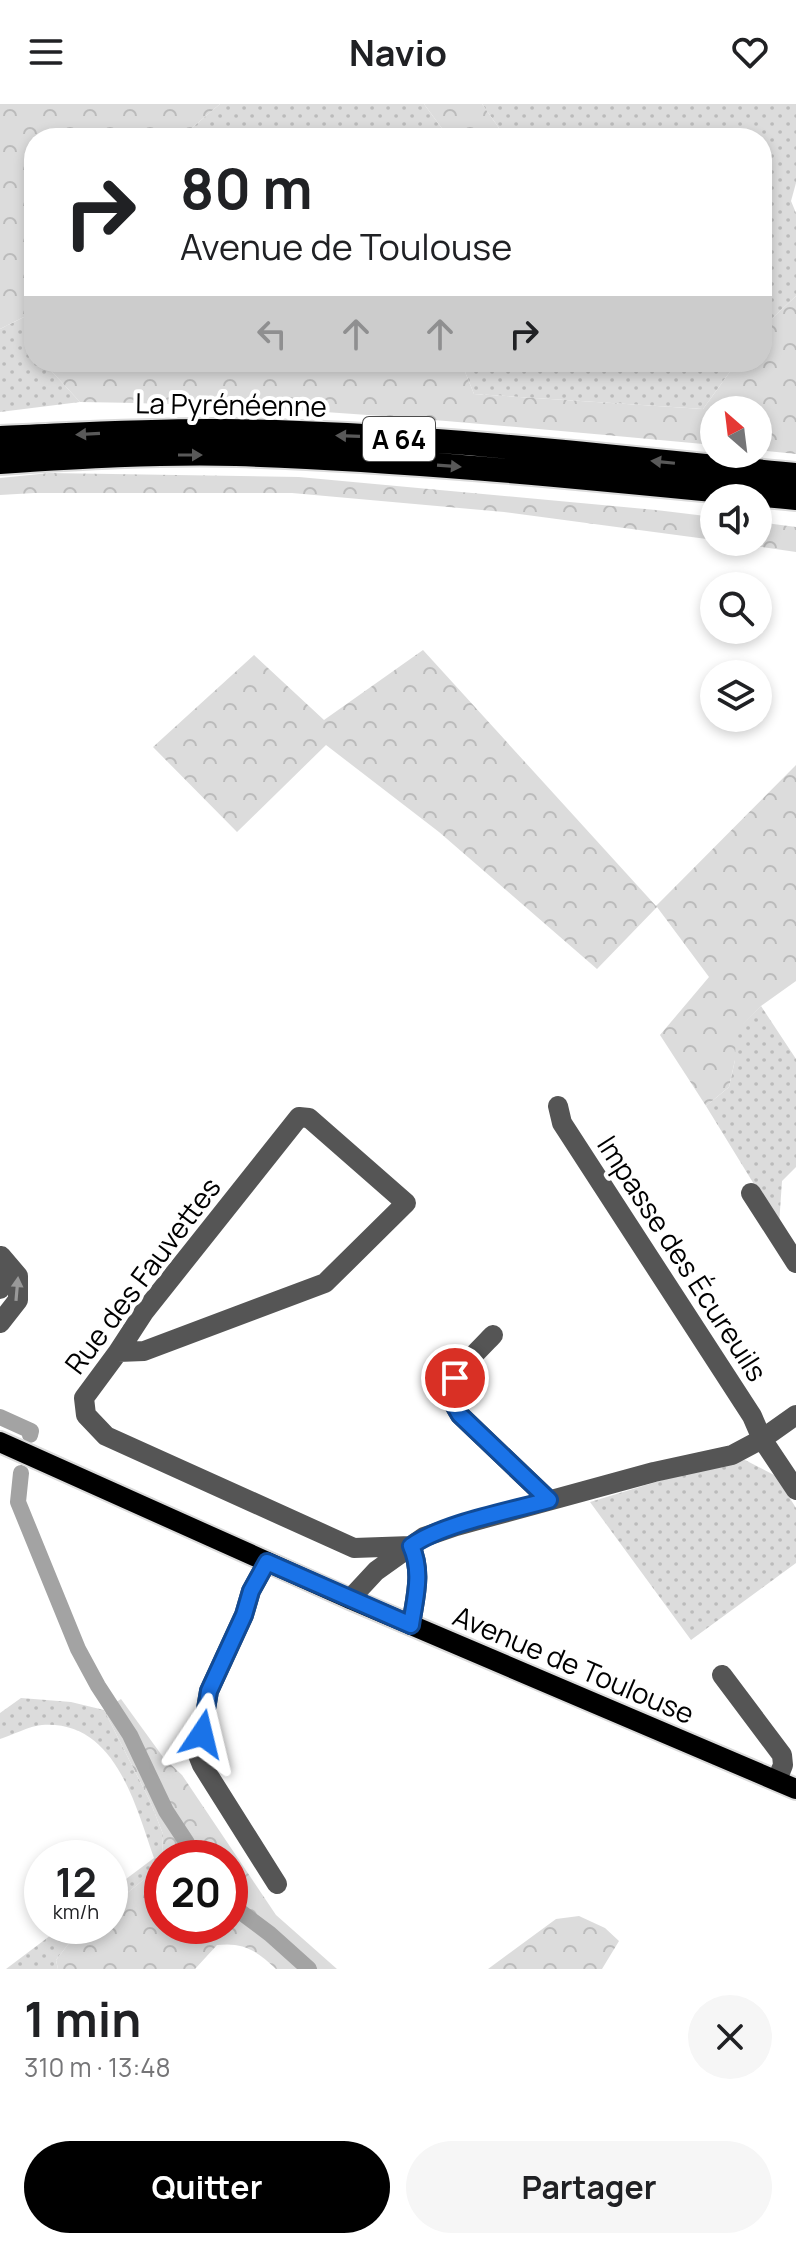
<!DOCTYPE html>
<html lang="fr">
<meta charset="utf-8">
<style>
:root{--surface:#fff;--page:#f6f6f6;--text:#202124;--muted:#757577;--accent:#000}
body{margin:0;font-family:Manrope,sans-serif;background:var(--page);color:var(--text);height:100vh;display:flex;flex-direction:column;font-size:30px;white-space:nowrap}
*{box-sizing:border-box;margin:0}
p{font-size:26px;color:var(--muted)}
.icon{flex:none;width:44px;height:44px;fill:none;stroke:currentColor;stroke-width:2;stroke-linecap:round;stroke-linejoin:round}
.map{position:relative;height:1865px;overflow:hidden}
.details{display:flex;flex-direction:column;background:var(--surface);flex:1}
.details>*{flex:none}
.top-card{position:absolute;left:24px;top:24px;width:748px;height:244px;border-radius:32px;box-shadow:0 4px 12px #0003;background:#fff;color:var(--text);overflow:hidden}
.needle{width:52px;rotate:332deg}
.tools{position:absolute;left:700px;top:292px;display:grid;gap:16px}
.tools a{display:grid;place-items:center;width:72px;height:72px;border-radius:50%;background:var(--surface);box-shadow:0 4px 12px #0003;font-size:40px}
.speed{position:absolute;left:24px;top:1736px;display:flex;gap:16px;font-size:40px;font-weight:700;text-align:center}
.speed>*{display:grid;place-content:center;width:104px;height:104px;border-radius:50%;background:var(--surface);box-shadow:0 4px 12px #0003;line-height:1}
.speed small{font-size:20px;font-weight:400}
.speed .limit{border:12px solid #d22;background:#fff;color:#111}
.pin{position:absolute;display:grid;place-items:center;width:68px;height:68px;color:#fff;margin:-34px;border:4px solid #fff;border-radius:50%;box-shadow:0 2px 8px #0007}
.me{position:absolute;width:88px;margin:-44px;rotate:10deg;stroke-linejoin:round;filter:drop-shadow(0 0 6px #0008)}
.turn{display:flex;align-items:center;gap:28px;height:168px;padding:0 24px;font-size:36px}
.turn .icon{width:104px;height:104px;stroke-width:2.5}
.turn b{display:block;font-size:56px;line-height:68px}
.lanes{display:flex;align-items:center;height:76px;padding:0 24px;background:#0003;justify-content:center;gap:40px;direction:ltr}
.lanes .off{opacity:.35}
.round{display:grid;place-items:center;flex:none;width:84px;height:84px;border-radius:42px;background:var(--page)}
.headline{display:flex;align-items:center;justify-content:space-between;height:136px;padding:0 24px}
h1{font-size:48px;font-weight:700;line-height:60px}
.cta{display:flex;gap:16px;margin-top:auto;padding:16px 24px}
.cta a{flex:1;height:92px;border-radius:48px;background:var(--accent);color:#fff;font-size:32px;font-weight:700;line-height:92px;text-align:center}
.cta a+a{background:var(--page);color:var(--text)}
header{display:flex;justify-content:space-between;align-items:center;height:104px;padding:0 24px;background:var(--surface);font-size:36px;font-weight:700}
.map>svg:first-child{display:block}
.grass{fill:url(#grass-dots)}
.forest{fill:url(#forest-crowns);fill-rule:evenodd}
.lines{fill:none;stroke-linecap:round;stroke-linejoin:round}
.canal{stroke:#a3a3a3;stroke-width:16}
.major-casing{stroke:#dbdbdb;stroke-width:24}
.highway-casing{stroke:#dbdbdb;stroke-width:28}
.minor{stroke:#555;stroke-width:20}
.major{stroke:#000;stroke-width:20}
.highway{stroke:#000;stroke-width:24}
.oneway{fill:#595959}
.oneway2{fill:#999}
.route-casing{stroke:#114b97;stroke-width:20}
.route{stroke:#1a73e8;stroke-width:14}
.labels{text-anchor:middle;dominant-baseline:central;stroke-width:8;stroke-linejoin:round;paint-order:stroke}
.shield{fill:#fff;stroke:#4c4c4c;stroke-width:2}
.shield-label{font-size:26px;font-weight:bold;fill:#000}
.street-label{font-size:28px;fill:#000;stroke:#fff}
</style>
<header><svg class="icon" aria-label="menu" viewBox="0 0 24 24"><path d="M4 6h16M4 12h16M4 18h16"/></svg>Navio<svg class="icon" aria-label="heart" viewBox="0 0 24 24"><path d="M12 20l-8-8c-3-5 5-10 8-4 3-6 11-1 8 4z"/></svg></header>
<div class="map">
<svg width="796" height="1865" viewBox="0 0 796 1865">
<defs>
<pattern id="grass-dots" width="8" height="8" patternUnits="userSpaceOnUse" patternTransform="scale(2)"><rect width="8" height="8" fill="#dcdcdc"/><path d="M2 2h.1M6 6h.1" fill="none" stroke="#bbb" stroke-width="1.8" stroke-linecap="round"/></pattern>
<pattern id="forest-crowns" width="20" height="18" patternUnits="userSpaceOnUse" patternTransform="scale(2)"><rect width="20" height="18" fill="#dcdcdc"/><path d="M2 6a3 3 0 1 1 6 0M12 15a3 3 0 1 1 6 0" fill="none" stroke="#bbb"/></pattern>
</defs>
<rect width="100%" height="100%" fill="#fff"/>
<path class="grass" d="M220,0H424L449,34H180Z
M482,0H796V79L791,97L796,109V192L762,224V34H506Z
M34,201V258H43L80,298L0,308V225L26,212Z
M461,258H737L703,305L474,290Z
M761,902L796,955V1063L782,1077L779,1121L706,1002L729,983L735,956V927Z
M745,1356L776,1372L796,1404V1459L691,1536L590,1398L719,1359Z
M21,1594L71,1598L104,1606L150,1697L163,1730L162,1754L153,1768L110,1803V1787L154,1754C135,1700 115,1616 42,1621C29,1622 13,1631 0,1635V1609Z
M63,1822H86L77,1829L56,1856L58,1865H6Z"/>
<path class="forest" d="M0,0H220L180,34H34V201L26,212L0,225Z
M424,0H482L506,34H449Z
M796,192V350L758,346V306H714V341C503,322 292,300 80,298L43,258H461L474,290L703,305L737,258H762V224Z
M49,369L299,373L656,406L714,413V436L504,408L292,389H34L0,391V374Z
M758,418L796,423V448L728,438H758Z
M423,546L656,802L796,661V877L761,902L736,927L735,956L729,983L706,1002L660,931L709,873L657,803L597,865L439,728L326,641L237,728L153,643L254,551L324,616Z
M121,1595L163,1653L182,1671L276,1811L337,1865H276C257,1847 244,1838 217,1841L195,1865H58L56,1856L77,1829L86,1822H110V1803L153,1768L162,1754L163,1730L150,1697L104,1606ZM230,1754V1822H162V1754Z
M579,1812L605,1824L619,1837L602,1865H488L556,1815Z"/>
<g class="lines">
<path class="canal" d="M0,1313L31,1327L30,1331
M21,1369L18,1398L78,1545L98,1582L130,1631L166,1707L187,1739L192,1754
M230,1800L270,1830L309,1865"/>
<defs>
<path id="major" d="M0,1338L350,1495L796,1685"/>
<path id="highway" d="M0,334C74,331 149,326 224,327C415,329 606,353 796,371
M0,358C78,353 157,348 236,350C423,356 609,376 796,394"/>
</defs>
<use href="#major" class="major-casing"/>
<use href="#highway" class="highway-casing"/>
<path class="minor" d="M558,1002L562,1019L752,1312L762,1335L796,1386
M751,1089L796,1159
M0,1185L1,1152
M0,1219L18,1196V1172L1,1152
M493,1231C482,1243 450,1272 450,1287C450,1296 456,1304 460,1311L549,1396
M118,1248L144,1247L325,1179L406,1099L309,1014L299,1013L144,1208L118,1248L84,1294L86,1311L106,1332L354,1444L411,1442L424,1433L456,1422L654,1368L732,1351L762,1335L796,1311
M267,1458L251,1487L244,1511L209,1587L198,1651L202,1661L277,1780
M350,1495L376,1467L411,1442C423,1469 415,1493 411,1521
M722,1571L782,1651L783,1661L777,1676"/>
<use href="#major" class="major"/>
<use href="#highway" class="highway"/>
</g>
<defs><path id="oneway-solid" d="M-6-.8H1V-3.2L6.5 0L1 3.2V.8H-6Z" transform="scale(2)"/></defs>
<g class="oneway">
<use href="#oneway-solid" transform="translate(88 330) rotate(177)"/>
<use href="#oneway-solid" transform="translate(348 332) rotate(-178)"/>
<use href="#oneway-solid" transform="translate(190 351)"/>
<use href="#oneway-solid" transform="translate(663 358) rotate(-174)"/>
<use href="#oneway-solid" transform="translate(449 362) rotate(4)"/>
</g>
<use class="oneway2" href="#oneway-solid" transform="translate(17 1185) rotate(-85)"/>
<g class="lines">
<defs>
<path id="route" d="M202,1630L209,1587L244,1511L251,1487L267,1458L411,1521C415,1494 423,1468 411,1442C443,1419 510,1407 549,1396L460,1311C451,1296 447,1290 455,1274"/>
</defs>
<use href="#route" class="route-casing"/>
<use href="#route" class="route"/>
</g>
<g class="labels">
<rect class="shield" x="363" y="313" width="72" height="44" rx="6"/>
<g class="shield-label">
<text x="399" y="335">A 64</text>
</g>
<g class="street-label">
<text transform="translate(231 300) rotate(1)">La Pyrénéenne</text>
<text transform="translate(683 1154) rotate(57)">Impasse des Écureuils</text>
<text transform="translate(142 1171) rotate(-53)">Rue des Fauvettes</text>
<text transform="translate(574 1560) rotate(23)">Avenue de Toulouse</text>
</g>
</g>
</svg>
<div class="tools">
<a><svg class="needle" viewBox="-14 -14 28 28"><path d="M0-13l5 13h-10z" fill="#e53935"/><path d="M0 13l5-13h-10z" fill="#757577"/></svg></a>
<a><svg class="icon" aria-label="sound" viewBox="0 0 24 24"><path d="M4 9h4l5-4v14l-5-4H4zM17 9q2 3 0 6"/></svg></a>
<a><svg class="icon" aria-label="search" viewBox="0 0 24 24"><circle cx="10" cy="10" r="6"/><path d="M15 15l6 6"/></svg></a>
<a><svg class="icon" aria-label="layers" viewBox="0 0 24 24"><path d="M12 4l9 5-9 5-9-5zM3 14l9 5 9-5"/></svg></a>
</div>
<div class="speed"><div>12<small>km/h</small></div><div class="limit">20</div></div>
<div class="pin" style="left:455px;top:1274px;background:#d93025"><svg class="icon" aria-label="arrive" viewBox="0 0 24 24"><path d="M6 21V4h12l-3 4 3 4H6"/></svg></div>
<svg class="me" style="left:202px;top:1630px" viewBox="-20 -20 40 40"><path d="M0-17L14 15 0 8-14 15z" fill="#1a73e8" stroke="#fff" stroke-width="4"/></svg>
<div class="top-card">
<div class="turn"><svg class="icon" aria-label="right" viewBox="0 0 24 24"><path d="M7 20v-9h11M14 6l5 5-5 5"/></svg><div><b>80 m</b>Avenue de Toulouse</div></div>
<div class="lanes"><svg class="icon off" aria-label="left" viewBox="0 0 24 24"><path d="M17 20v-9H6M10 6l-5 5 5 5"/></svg><svg class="icon off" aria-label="ahead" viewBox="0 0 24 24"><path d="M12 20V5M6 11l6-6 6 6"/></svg><svg class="icon off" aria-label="ahead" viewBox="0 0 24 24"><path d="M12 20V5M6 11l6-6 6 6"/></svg><svg class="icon" aria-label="right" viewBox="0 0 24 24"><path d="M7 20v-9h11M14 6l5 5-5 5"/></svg></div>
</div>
</div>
<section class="details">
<div class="headline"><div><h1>1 min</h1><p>310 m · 13:48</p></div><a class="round"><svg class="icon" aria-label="close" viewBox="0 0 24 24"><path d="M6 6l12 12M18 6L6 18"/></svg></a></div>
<div class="cta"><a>Quitter</a><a>Partager</a></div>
</section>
